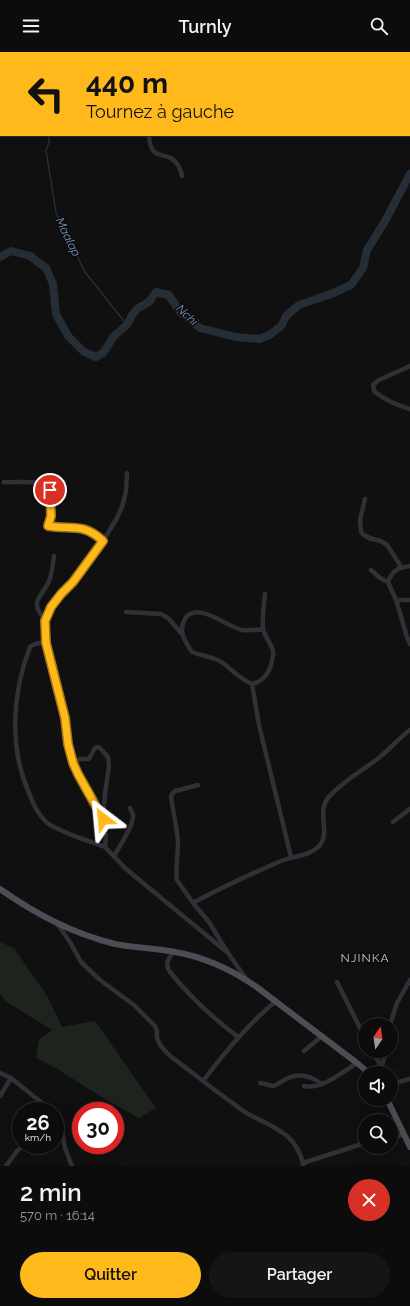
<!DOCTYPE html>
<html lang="fr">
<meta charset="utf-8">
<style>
:root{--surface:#0c0c0d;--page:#151516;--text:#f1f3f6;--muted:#9a9b9d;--line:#2c2c2e;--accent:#ffb91a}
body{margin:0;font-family:Raleway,sans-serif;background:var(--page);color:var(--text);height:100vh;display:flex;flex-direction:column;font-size:15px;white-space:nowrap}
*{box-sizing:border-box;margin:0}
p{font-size:13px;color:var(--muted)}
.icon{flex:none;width:22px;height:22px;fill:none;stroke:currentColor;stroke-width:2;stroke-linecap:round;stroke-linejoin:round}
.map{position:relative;height:1114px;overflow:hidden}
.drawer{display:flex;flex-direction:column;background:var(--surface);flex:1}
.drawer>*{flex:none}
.banner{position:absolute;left:0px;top:0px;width:410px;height:84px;box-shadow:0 4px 16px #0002,0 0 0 1px var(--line);background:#ffb91a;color:#111;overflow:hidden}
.needle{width:26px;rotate:13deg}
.controls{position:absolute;left:358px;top:966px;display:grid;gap:8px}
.controls a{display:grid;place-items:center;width:40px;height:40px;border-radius:50%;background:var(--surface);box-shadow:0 4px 16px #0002,0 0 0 1px var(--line);font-size:20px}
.speed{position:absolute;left:12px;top:1050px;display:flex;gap:8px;font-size:20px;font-weight:700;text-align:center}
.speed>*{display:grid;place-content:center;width:52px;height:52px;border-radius:50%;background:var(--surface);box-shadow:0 4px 16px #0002,0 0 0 1px var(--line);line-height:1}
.speed small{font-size:10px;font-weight:400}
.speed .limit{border:6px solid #d22;background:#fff;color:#111}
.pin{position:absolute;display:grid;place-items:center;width:34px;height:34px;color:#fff;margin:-17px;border:2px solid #fff;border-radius:50%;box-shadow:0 1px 4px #0007}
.me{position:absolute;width:44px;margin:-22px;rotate:331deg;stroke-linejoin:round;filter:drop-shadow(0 0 3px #0008)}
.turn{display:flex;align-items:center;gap:14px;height:84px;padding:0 20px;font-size:18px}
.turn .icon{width:52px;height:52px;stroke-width:2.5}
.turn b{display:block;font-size:28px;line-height:34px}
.round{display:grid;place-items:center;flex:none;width:42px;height:42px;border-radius:21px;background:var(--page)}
.overview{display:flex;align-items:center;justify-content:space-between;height:68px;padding:0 20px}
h1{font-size:24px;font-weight:600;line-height:30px}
.action{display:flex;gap:8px;margin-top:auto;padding:8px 20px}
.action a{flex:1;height:46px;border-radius:24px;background:var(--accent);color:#111;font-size:16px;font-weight:600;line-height:46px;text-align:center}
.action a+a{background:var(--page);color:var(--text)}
header{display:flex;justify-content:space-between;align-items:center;height:52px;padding:0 20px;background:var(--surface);font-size:18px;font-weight:600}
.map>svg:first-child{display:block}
.green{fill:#1c241d}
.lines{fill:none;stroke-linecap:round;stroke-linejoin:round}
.stream{stroke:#252e36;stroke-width:1.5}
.river{stroke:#252e36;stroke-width:8}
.minor{stroke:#303137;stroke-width:4.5}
.major{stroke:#4c4e56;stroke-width:6}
.route-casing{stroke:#a67811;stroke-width:10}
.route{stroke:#ffb91a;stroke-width:7}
.labels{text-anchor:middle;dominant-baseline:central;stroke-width:3;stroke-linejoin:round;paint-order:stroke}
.water-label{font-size:12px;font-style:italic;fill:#7393b3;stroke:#0b0b0c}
.neighbourhood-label{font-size:12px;letter-spacing:1px;fill:#c1c4cf;stroke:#0b0b0c}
</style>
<header><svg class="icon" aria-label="menu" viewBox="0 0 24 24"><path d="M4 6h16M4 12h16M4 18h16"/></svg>Turnly<svg class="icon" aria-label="search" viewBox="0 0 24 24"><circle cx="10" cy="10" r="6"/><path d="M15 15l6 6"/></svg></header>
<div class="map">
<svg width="410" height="1114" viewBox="0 0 410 1114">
<rect width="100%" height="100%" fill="#101011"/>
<path class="green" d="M0,890L14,896L47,944L62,975L95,969L156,1056L139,1066L103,1046L56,1016L36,1006L39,987L52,978L5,949L0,942Z"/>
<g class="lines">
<path class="stream" d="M54,1V0
M49,83V91L46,98L56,161L85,220L127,273"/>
<path class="river" d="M0,205L11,199L30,204L46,216L53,232L56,262L68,284L84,300L96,305L103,301L114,284L127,273L132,263L138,256L149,250L156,240L169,243L180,260L200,276L235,285L260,287L271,282L282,273L286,264L299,253L331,242L351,233L363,216L367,198L384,171L410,122"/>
<path class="minor" d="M216,1L217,0
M149,83C150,112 168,97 177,112C180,115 181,120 182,124
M410,314L379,328L373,333L374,339C384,348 397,353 410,357
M127,421L126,439L122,455L117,466L103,489L73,530L54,550L45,569L46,591L63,658L67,674L68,692L73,711L78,722L103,767L106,782L105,795L126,817L228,901
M4,430C16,431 41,427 49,436L51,464L48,475C71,478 84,470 103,489
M365,447L360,468L361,480C369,490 379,485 387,493L402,516
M410,514C397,516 393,518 388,530L396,548L407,585L410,592
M371,518L380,526L388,530
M396,548H410
M126,560L161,562L168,566L182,582
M45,569C29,547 40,549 49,529C52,522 53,512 54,504
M263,577C256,578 249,579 242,578C227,575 194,546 184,569C178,580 186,591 192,600C202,604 214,605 223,611C232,618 240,627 252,632C264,629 270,621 272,608C273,605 274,602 273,599C271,591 264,584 263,576C262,565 264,553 265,542
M46,591C39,590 35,591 30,595C12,641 9,696 29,741C33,752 38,762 46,770C58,780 90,789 105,795
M252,632L259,673L291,805
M73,711L80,707H89L95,696L97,695L100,696L108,705L109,714L105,742L103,767
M198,733L175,739L173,741L171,744C173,760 177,775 178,791C178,802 175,819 177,828L193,851L209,870L228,901L247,928
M393,770L410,757
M114,804C119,795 135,772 133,762C132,760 131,758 130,756
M193,851C222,835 251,822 281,809C293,804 309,804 318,795C332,782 316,761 328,746C340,731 360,720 376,708C388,699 398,687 410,678
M58,873L70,890L81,910L100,928L134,953L155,974L157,979V986L160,993L169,1003C194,1022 219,1042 245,1060C259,1069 275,1073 288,1085C296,1092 300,1100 303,1111
M174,899C169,906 164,912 170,920C190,945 213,966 238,985
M337,930L365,986
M390,973L397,951L410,928
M304,999L322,984
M372,999L382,1016
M0,1021L11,1026L52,1059
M380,1021L386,999
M203,1029C225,1000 248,972 276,949
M260,1031L274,1034C278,1032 282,1029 286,1027C299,1020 311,1024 322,1032
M391,1032L410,1027
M304,1034C321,1038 343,1020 357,1011
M0,1044L11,1026
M55,1062L60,1068L65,1096L72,1114
M391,1086L403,1083
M6,1114L17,1099L24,1093
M303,1114V1111L365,1091"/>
<path class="major" d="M0,837C36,862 71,881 115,892C135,896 155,896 175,900C204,905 234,919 258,936L357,1011L369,1021
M387,1047L410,1095"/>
</g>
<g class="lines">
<defs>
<path id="route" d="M50,438L51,464L48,474C71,478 83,470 103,489L73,530L61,542L51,555L45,569L46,591L65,666L68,692L73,711L78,722L103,767"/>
</defs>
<use href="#route" class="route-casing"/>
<use href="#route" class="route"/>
</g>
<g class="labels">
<g class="water-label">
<text transform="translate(68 185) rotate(64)">Maalap</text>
<text transform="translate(187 263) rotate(44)">Nchi</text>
</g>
<g class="neighbourhood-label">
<text x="365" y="906">NJINKA</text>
</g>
</g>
</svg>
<div class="controls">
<a><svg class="needle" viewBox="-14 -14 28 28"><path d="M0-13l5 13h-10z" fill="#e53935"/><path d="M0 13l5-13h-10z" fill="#9a9b9d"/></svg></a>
<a><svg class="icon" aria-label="sound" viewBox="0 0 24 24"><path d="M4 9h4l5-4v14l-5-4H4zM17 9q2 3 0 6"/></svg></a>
<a><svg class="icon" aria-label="search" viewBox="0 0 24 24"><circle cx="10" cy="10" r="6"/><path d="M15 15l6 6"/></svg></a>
</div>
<div class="speed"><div>26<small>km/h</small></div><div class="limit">30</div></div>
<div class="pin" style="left:50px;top:438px;background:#d93025"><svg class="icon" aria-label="arrive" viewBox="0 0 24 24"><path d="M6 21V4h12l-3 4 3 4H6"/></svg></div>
<svg class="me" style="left:103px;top:767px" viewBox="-20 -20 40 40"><path d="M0-17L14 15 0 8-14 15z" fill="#ffb91a" stroke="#fff" stroke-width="4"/></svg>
<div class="banner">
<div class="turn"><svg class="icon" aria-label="left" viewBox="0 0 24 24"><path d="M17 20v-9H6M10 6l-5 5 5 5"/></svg><div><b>440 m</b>Tournez à gauche</div></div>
</div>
</div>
<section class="drawer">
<div class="overview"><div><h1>2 min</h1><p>570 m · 16:14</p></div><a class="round" style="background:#d93025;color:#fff"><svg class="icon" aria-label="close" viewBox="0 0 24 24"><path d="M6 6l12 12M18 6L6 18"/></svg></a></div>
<div class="action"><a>Quitter</a><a>Partager</a></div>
</section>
